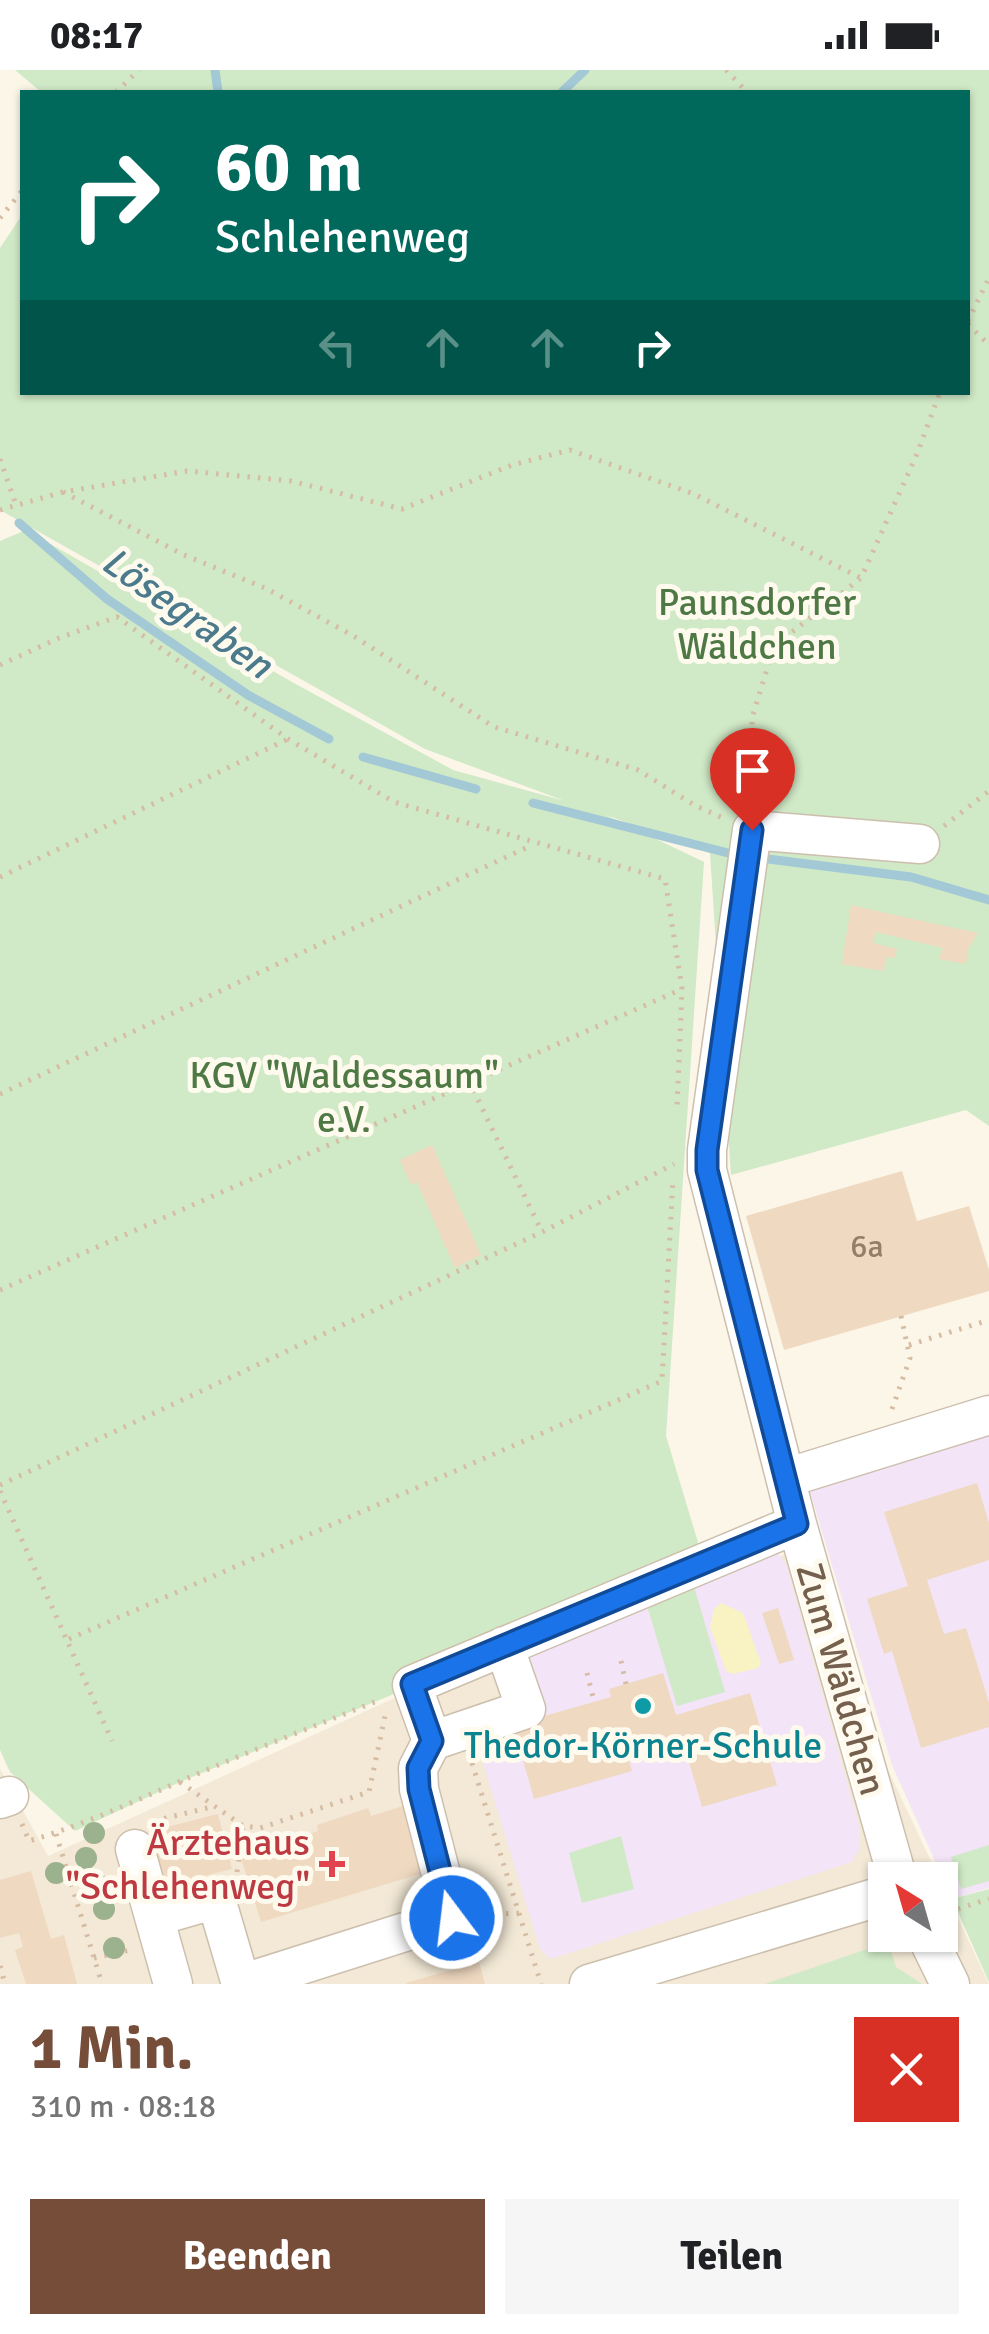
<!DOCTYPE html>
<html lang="de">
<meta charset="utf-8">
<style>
:root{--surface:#fff;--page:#f6f6f6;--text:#202124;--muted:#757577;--accent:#764d39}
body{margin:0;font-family:Signika,sans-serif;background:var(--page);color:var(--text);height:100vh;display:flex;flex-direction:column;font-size:38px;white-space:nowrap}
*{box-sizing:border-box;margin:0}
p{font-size:32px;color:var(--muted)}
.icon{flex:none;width:55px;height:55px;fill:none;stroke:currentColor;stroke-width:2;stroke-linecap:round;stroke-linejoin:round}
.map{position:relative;height:1914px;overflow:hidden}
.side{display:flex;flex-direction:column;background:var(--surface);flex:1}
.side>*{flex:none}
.guide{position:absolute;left:20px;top:20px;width:950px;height:305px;border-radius:0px;box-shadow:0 2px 8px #0004;background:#00695c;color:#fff;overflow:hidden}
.needle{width:65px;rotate:323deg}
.buttons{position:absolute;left:868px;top:1792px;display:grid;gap:20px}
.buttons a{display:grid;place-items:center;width:90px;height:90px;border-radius:0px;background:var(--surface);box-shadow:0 2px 8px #0004;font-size:50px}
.pin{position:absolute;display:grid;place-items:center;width:85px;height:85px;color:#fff;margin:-102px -42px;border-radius:50% 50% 50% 0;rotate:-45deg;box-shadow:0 0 10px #0007}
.pin .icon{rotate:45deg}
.me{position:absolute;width:110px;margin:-55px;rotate:345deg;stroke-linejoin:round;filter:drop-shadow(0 0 8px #0008)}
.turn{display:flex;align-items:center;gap:35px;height:210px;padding:0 30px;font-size:45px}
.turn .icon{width:130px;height:130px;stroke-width:2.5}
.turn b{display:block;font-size:70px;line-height:85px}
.lanes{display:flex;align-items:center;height:95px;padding:0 30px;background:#0003;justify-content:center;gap:50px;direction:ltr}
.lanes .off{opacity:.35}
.round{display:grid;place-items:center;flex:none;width:105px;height:105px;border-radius:0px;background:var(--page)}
.headline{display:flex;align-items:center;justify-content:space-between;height:170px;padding:0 30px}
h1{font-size:60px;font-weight:700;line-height:75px;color:var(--accent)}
.cta{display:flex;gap:20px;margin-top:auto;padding:20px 30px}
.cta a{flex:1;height:115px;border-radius:0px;background:var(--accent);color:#fff;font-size:40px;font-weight:700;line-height:115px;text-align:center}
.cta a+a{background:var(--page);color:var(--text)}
.status{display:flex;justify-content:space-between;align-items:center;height:70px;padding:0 50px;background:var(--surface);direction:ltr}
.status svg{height:28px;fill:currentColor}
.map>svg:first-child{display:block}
.residential{fill:#f3e9d6;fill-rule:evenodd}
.education{fill:#f3e4f8}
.green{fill:#d0e9c6}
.sand{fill:#f9f3c4}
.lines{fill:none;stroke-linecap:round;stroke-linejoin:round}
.stream{stroke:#a3c8d6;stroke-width:9}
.building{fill:#f0d9c1}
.minor-casing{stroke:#cdbfae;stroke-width:41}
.path{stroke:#d5bca3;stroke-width:5;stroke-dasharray:2.5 8;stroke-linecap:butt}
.minor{stroke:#fff;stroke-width:38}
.tree{fill:#9cb18e}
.route-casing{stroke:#114b97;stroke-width:25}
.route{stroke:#1a73e8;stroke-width:18}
.culture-dot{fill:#0f9aa8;stroke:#fefaee;stroke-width:4}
.health-dot{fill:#e0444e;stroke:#fefaee;stroke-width:4}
.labels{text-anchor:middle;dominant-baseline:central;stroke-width:10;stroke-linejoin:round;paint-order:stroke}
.number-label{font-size:32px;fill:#947e6a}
.park-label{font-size:38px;fill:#4e7945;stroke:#fefaee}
.street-label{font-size:38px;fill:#755f4d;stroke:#fefaee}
.culture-label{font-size:38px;fill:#0d838f;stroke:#fefaee}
.health-label{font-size:38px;fill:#be3a42;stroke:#fefaee;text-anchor:end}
.water-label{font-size:40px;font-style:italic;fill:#4b7a8d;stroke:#fefaee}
</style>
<div class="status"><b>08:17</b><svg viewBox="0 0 49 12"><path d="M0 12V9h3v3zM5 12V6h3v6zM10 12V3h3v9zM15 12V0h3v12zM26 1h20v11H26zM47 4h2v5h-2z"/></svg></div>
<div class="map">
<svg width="989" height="1914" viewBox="0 0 989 1914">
<rect width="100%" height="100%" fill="#fbf6e8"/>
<path class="residential" d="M786,1484L989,1914H0V1699L48,1786L410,1621ZM885,1810H940V1865H885Z"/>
<path class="education" d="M989,1355V1818L952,1829L892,1695L807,1412Z
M771,1474L786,1494L860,1759V1778L852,1792L551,1889L540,1879L472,1657L525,1639L510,1591Z"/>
<path class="green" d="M15,0H989V1056L966,1040L731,1105L710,783L606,745L704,792L666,1366L703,1489L389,1626L180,1712L75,1761L10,1702L0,1680V471L26,460L292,612L453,700L565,731L425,679L0,440V178L22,145V322H968V22H41Z
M693,1513L725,1622L677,1636L646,1532Z
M621,1766L634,1819L582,1833L569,1783Z
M989,1775V1811L961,1819L951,1787Z
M989,1819V1912L952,1829Z
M888,1872L896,1897L922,1914H765Z"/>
<path class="sand" d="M721,1533L743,1543L761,1593L758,1598L733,1604L726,1601L710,1557L714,1539Z"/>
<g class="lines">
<path class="stream" d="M215,0L218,22
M562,22L585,0
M19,453L107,529L248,625L329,669
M363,687L476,719
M533,733L732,784
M760,788L911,807L989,830"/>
</g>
<path class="building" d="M851,835L881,842L978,863L968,879L966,894L939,889L943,878L876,862L873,873L897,879L895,888L887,887L883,901L842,894Z
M432,1075L481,1185L455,1198L417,1112L411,1115L400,1090Z
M902,1101L917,1151L969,1136L989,1200V1221L784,1280L746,1146Z
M977,1413L989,1453V1490L927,1510L944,1564L966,1558L989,1633V1657L921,1678L892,1581L884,1584L867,1529L908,1516L884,1442Z
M778,1538L794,1590L779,1594L762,1543Z
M663,1603L676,1645L750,1623L777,1715L702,1737L681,1664L626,1680L632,1701L534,1729L513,1655L611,1627L609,1619Z
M403,1736L423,1803L261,1852L240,1785L318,1761L317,1755L368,1738L371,1746Z
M218,1744L232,1799L165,1816L151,1761Z
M31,1801L51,1869L64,1865L77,1914H26L15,1880L23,1877L19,1863L0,1868V1810Z
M479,1892L485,1914H407L406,1913Z"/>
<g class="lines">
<defs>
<path id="minor" d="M786,1408L989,1345
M504,1576L526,1639L432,1671L412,1615L797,1454
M0,1729L9,1726
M135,1779L173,1914
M898,1810L797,1454L707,1100V1080L752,760L920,774
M154,1847L216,1829L241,1914L452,1847L419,1719L418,1698L432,1671
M926,1865L950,1914
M589,1914L885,1825"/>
</defs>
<use href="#minor" class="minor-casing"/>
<path class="path" d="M726,0L747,22
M116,22L139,0
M0,148L22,121
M968,251L989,208
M968,254L989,275
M0,389L16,435
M63,422L184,485L265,518L352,565L494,657L638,700L696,736L721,747
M0,440L63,422L187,401L291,411L402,439L512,395L570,380L694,424L861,508
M0,595L59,568L117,547L288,669L394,732L665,809L682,919L677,1038
M752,728V648L774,576L861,508L917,384L940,322
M944,756L989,721
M0,807L288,669
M469,1011L542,1162
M0,1024L532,775
M0,1220L682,919
M909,1275L989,1250
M892,1339L910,1288L901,1246
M0,1415L542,1162L674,1094
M0,1421L112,1671
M69,1569L662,1311L673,1109
M621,1591L626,1614
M587,1603L594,1631
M472,1693L541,1914
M180,1712L243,1756L260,1758L369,1722L386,1641
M154,1751L215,1736
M22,1754L29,1771C82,1755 131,1733 181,1711C247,1682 315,1656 382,1629
M56,1764L102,1914
M237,1802L243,1756
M948,1842L989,1829
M485,1845L519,1843
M94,1888L130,1880
M0,1896L5,1914"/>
<use href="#minor" class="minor"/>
</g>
<g class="tree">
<circle cx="94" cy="1763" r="11"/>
<circle cx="86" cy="1788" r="11"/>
<circle cx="56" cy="1803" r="11"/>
<circle cx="98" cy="1815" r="11"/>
<circle cx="104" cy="1839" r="11"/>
<circle cx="114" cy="1878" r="11"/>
</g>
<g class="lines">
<defs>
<path id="route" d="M452,1848L419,1719L418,1698L432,1671L412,1614L797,1454L707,1100V1080L752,760"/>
</defs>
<use href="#route" class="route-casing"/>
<use href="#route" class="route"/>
</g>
<circle class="culture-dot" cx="643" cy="1636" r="10"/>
<path class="health-dot" d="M327 1779h10v10h10v10h-10v10h-10v-10h-10v-10h10z"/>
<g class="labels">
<g class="number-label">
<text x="867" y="1176">6a</text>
</g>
<g class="park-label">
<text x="757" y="532">Paunsdorfer<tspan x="757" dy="44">Wäldchen</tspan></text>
<text x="344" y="1005">KGV "Waldessaum"<tspan x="344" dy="44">e.V.</tspan></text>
</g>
<g class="street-label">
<text transform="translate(841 1609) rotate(74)">Zum Wäldchen</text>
</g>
<g class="culture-label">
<text x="643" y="1675">Thedor-Körner-Schule</text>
</g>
<g class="health-label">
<text x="310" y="1772">Ärztehaus<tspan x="310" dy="44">"Schlehenweg"</tspan></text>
</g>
<g class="water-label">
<text transform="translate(187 543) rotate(35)">Lösegraben</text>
</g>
</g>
</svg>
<div class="buttons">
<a><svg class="needle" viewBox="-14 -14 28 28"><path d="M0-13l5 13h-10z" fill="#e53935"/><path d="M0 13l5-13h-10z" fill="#757577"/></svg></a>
</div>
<div class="pin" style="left:752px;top:760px;background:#d93025"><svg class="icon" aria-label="arrive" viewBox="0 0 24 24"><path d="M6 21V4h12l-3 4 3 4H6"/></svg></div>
<svg class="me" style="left:452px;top:1848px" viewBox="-20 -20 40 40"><circle r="17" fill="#1a73e8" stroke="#fff" stroke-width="3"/><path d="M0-11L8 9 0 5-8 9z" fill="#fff"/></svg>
<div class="guide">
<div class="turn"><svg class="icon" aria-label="right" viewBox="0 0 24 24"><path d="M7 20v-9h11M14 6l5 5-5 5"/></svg><div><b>60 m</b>Schlehenweg</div></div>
<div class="lanes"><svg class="icon off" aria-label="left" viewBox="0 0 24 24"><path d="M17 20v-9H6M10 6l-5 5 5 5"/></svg><svg class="icon off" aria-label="ahead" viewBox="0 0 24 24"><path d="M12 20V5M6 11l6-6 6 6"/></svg><svg class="icon off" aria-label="ahead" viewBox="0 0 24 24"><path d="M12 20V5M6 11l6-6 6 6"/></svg><svg class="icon" aria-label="right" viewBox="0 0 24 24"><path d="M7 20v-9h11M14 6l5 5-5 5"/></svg></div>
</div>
</div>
<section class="side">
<div class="headline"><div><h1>1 Min.</h1><p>310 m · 08:18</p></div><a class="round" style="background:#d93025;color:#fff"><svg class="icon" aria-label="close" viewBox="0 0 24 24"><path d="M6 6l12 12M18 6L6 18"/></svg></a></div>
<div class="cta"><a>Beenden</a><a>Teilen</a></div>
</section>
